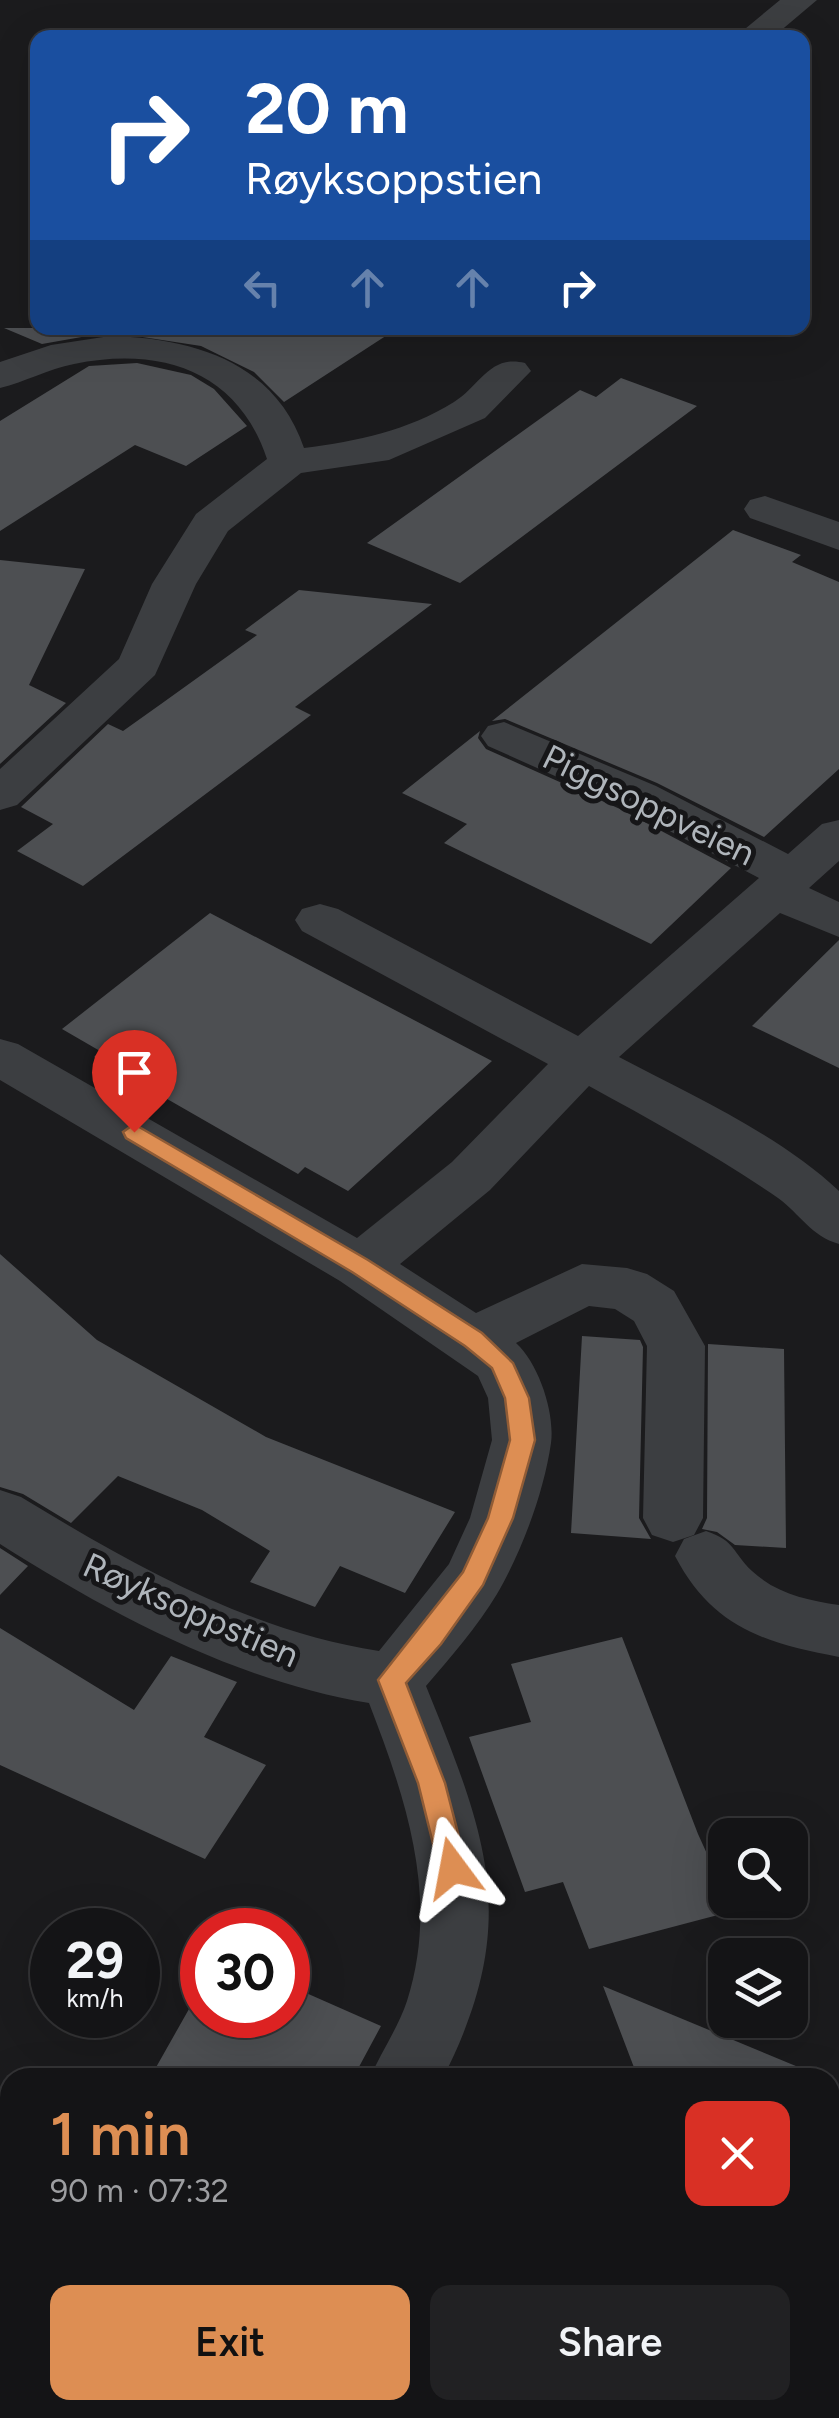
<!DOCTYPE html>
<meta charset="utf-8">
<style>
:root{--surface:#141416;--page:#212123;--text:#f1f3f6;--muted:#9d9ea1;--line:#333335;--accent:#dd8e53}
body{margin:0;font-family:Figtree,sans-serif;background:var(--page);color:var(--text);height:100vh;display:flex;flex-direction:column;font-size:38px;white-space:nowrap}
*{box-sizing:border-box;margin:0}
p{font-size:32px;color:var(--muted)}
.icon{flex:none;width:55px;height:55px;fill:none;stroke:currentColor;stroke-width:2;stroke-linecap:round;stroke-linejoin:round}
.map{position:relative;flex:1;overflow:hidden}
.sheet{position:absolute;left:0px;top:2068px;width:840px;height:352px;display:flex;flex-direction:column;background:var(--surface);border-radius:30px 30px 0 0;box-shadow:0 10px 40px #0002,0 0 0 2px var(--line)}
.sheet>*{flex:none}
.hud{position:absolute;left:30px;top:30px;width:780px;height:305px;border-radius:20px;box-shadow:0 10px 40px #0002,0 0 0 2px var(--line);background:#1a4fa0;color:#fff;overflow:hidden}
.tools{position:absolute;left:708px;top:1818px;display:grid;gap:20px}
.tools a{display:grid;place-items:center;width:100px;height:100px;border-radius:20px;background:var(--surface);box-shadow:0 10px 40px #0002,0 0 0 2px var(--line);font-size:50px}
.speed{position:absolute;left:30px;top:1908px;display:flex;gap:20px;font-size:50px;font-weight:700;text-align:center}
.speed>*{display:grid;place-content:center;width:130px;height:130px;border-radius:50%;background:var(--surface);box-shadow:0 10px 40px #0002,0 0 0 2px var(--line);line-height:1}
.speed small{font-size:25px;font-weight:400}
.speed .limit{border:15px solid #d22;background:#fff;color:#111}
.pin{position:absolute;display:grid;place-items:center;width:85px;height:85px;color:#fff;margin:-102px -42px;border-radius:50% 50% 50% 0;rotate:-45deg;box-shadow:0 0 10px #0007}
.pin .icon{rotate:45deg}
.me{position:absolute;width:110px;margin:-55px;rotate:347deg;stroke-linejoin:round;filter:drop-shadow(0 0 8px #0008)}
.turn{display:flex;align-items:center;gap:35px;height:210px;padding:0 50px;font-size:45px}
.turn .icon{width:130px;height:130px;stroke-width:2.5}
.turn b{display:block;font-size:70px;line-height:85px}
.lanes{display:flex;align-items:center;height:95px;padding:0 50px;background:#0003;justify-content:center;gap:50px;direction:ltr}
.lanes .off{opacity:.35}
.round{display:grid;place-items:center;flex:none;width:105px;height:105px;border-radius:20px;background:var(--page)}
.headline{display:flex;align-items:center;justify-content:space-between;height:170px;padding:0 50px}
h1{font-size:60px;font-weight:600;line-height:75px;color:var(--accent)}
.button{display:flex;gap:20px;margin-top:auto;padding:20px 50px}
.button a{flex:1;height:115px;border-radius:20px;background:var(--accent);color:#111;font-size:40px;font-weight:600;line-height:115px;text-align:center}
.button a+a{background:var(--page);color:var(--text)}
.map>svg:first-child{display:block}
.building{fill:#4d4f52}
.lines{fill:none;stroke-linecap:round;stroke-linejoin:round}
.minor{fill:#3c3e41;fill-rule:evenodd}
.route{fill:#dd8e53;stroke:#905c36;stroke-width:2.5}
.labels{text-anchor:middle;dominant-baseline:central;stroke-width:10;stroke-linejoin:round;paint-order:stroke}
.street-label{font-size:35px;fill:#afb5bb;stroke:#161618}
</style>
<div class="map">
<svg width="839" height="2418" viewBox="0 0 839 2418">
<rect width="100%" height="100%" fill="#1b1b1d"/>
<path class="building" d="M4,328H398L284,402L254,372L201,346L110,332L42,344Z
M137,363L191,375L214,389L247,426L186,466L135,445L0,531V421L89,366Z
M621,378L697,406L460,583L367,543L580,390L596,397Z
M733,530L801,555L792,562L839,582V769L764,837L657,783L505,719L492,721Z
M0,560L85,569L29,685L66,703L0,764Z
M299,590L432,604L295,707L311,715L83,886L17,851L53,824L21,807L108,724L123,731L161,704L257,635L245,630Z
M480,731L478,738L486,749L620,809L731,868L651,944L444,843L467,824L402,793Z
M210,913L492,1061L348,1191L305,1167L298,1174L94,1057L100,1051L62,1029Z
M839,940V1068L752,1026Z
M0,1254L97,1340L266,1437L455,1512L405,1593L340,1566L315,1607L250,1582L270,1551L202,1510L118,1476L71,1523L23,1494L0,1487Z
M582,1336L640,1340L643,1347L639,1518L651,1539L571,1533Z
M708,1344L784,1349L786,1548L735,1545L717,1532L702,1529L707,1518Z
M0,1548L28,1566L0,1595Z
M0,1628L134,1710L171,1656L237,1682L204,1737L266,1765L205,1859L0,1765Z
M622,1637L698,1834L733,1911L589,1949L563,1882L525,1892L469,1737L531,1722L511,1664Z
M288,1985L381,2026L353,2078H150L202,1986V2015H288Z
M603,1986L820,2076L819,2078H638Z"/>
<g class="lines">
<path class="minor" d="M780,0H817L772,38H734Z
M110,336C193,338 275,362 304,448C358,441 407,431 454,402C480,386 490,354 525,363L531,371L485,418L389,460L301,473L228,531L196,584L155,675L17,805L0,810V769L119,659L152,584L196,514L267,459C238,371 161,346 74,364C48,369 25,382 0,388V362L51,345Z
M765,496L839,522V550L750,518L744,509L750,500Z
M504,722L656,786L788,854L822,824L839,820V861L809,888L839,902V937L780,913L619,1057C691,1095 780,1135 839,1191V1244C811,1236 800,1214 778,1198C717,1156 653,1121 589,1086L490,1190L400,1264L476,1313L582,1264L627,1268L647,1274L674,1291L705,1346L703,1518L694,1535L673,1542L652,1535L643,1518L647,1346L634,1321L615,1309L589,1306L516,1343C539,1364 555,1413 551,1443C544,1492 522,1551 497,1594C477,1627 451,1657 426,1686C487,1837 522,1922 443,2078H370C381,2052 398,2028 407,2001C440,1898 406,1799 369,1703C237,1681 112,1615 0,1544V1490L21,1497C133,1565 249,1631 379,1651L449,1564L470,1518L492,1440L488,1398L478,1376L340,1281L0,1080V1039L18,1044L357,1238L452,1162L548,1064L302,931L295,920L302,909L320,904L338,909L578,1036L759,878L622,806L488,746L481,736L488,726Z
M706,1531C737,1542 731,1551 752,1571C777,1594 807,1600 839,1605V1657C764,1643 712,1627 675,1556L684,1539Z
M839,2276V2371L830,2375V2279Z
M830,2382L839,2403V2418H761L764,2410H830Z
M195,2410H273L269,2418H191Z"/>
</g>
<path class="route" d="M134,1124L368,1260L482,1333L513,1363L529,1398L535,1440L513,1518L483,1585L441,1644L406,1683L445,1783L467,1868L463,1876L453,1880L443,1876L439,1868L418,1783L378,1680L463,1572L488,1518L510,1440L505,1398L492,1368L465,1346L352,1272L126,1138L123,1132Z"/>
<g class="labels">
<g class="street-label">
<text transform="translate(649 805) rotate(26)">Piggsoppveien</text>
<text transform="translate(191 1610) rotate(24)">Røyksoppstien</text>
</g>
</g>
</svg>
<div class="tools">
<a><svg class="icon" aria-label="search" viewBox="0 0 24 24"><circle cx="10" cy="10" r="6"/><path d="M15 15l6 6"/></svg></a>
<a><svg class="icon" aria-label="layers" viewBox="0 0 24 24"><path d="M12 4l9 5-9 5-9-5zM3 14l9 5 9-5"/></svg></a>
</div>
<div class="speed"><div>29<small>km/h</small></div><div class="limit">30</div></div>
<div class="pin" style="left:134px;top:1132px;background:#d93025"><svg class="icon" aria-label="arrive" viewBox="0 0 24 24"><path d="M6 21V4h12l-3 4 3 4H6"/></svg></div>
<svg class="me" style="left:453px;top:1868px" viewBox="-20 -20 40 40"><path d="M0-17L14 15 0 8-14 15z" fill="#dd8e53" stroke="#fff" stroke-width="4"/></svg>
<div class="hud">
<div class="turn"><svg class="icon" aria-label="right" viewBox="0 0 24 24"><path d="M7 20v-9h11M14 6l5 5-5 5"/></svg><div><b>20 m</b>Røyksoppstien</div></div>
<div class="lanes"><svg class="icon off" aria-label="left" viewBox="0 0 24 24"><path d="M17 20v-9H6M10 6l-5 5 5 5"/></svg><svg class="icon off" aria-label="ahead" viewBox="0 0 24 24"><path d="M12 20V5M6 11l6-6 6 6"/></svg><svg class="icon off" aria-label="ahead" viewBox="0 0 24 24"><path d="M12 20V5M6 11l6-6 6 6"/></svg><svg class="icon" aria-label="right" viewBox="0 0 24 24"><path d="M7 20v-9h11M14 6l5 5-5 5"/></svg></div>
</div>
<section class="sheet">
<div class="headline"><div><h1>1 min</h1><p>90 m · 07:32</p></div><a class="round" style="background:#d93025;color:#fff"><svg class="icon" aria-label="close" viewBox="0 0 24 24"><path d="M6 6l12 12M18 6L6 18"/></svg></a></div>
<div class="button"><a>Exit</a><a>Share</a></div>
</section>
</div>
